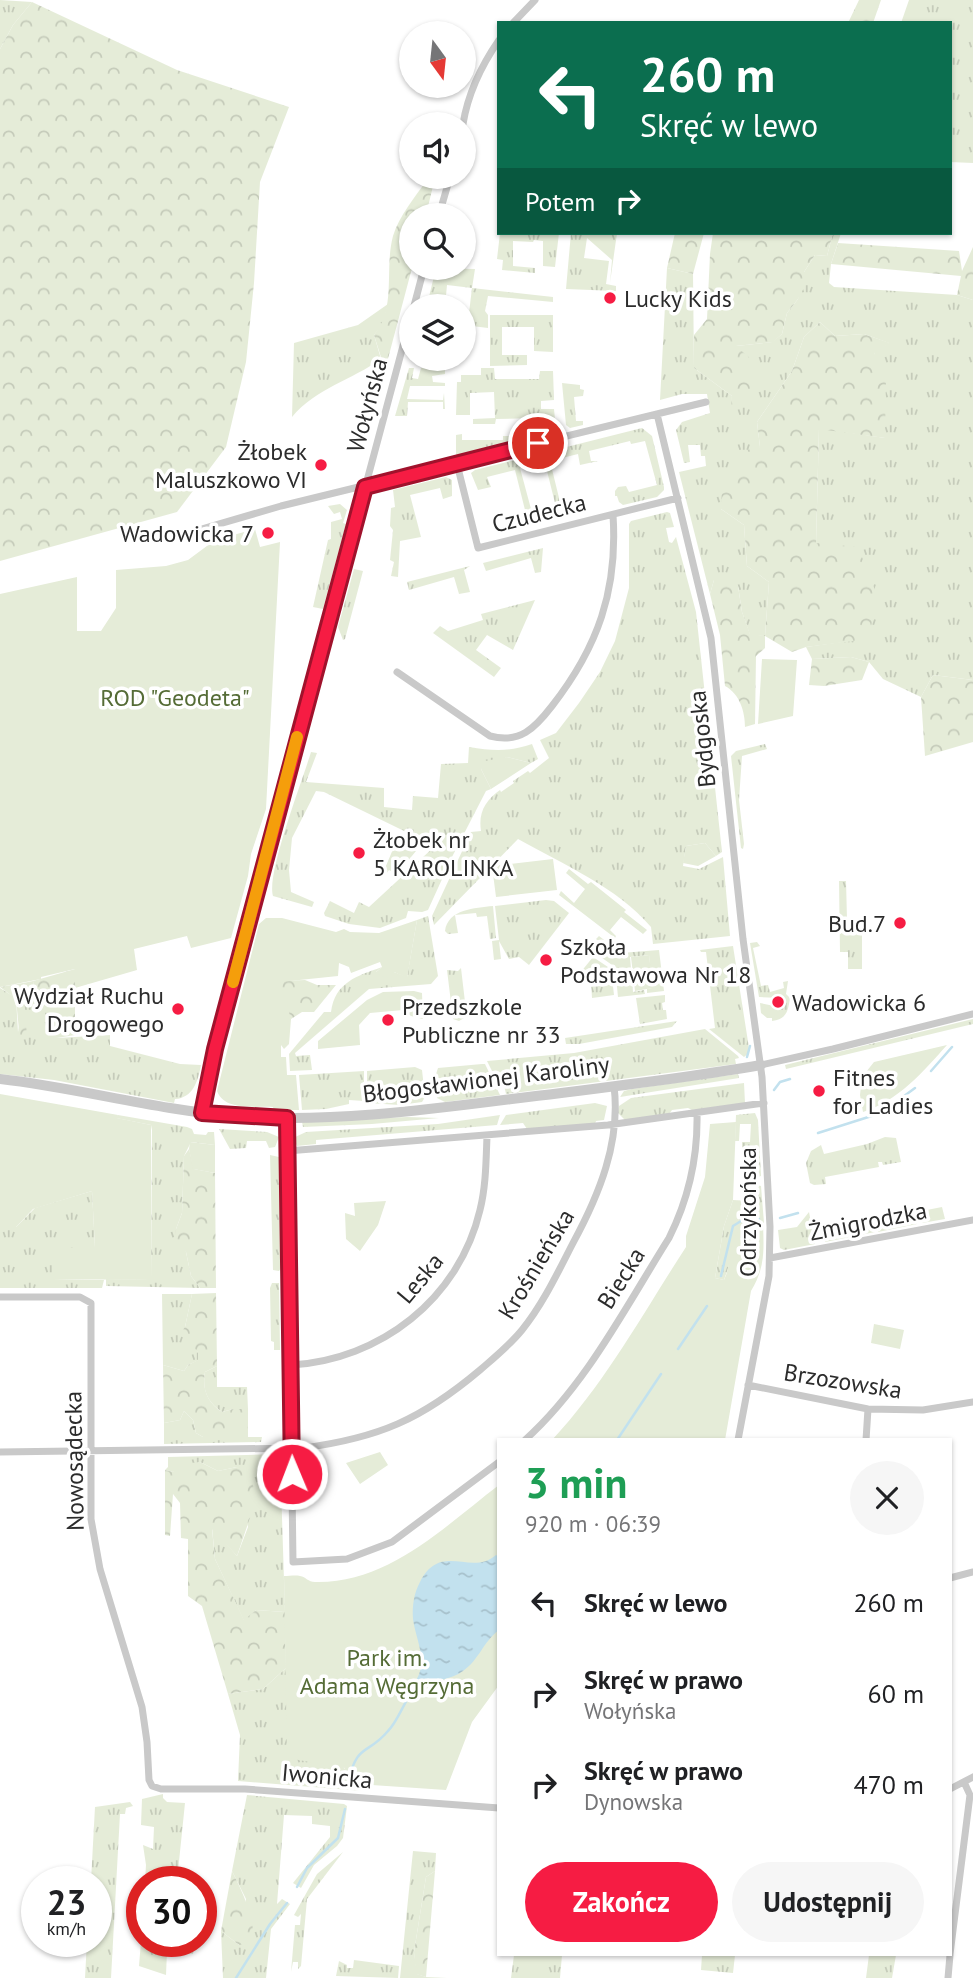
<!DOCTYPE html>
<html lang="pl">
<meta charset="utf-8">
<style>
:root{--surface:#fff;--page:#f6f6f6;--text:#202124;--muted:#757577;--accent:#f61c43}
body{margin:0;font-family:"PT Sans",sans-serif;background:var(--page);color:var(--text);height:100vh;display:flex;flex-direction:column;font-size:26px;white-space:nowrap}
*{box-sizing:border-box;margin:0}
p{font-size:23px;color:var(--muted)}
.icon{flex:none;width:38px;height:38px;fill:none;stroke:currentColor;stroke-width:2;stroke-linecap:round;stroke-linejoin:round}
.map{position:relative;flex:1;overflow:hidden}
.side{position:absolute;left:497px;top:1438px;width:455px;height:518px;display:flex;flex-direction:column;background:var(--surface);border-radius:0px;box-shadow:0 2px 5px #0004}
.side>*{flex:none}
.top-card{position:absolute;left:497px;top:21px;width:455px;height:214px;border-radius:0px;box-shadow:0 2px 5px #0004;background:#0b6e4f;color:#fff;overflow:hidden}
.needle{width:46px;rotate:165deg}
.buttons{position:absolute;left:399px;top:21px;display:grid;gap:14px}
.buttons a{display:grid;place-items:center;width:77px;height:77px;border-radius:50%;background:var(--surface);box-shadow:0 2px 5px #0004;font-size:35px}
.speed{position:absolute;left:21px;top:1866px;display:flex;gap:14px;font-size:35px;font-weight:700;text-align:center}
.speed>*{display:grid;place-content:center;width:91px;height:91px;border-radius:50%;background:var(--surface);box-shadow:0 2px 5px #0004;line-height:1}
.speed small{font-size:18px;font-weight:400}
.speed .limit{border:10px solid #d22;background:#fff;color:#111}
.pin{position:absolute;display:grid;place-items:center;width:60px;height:60px;color:#fff;margin:-30px;border:4px solid #fff;border-radius:50%;box-shadow:0 2px 7px #0007}
.me{position:absolute;width:77px;margin:-38px;rotate:359deg;stroke-linejoin:round;filter:drop-shadow(0 0 5px #0008)}
.turn{display:flex;align-items:center;gap:24px;height:147px;padding:0 28px;font-size:32px}
.turn .icon{width:91px;height:91px;stroke-width:2.5}
.turn b{display:block;font-size:49px;line-height:60px}
.then{display:flex;align-items:center;height:66px;padding:0 28px;background:#0003;gap:14px;font-size:26px}
.round{display:grid;place-items:center;flex:none;width:74px;height:74px;border-radius:37px;background:var(--page)}
.summary{display:flex;align-items:center;justify-content:space-between;height:119px;padding:0 28px}
h1{font-size:42px;font-weight:600;line-height:52px;color:#1e9e55}
.primary-button{display:flex;gap:14px;margin-top:auto;padding:14px 28px}
.primary-button a{flex:1;height:80px;border-radius:42px;background:var(--accent);color:#fff;font-size:28px;font-weight:600;line-height:80px;text-align:center}
.primary-button a+a{background:var(--page);color:var(--text)}
ul{padding:0;list-style:none}
li{display:flex;align-items:center;gap:21px;height:91px;padding:0 28px}
li div{flex:1}
li b{display:block;font-size:26px}
li em{font-style:normal}
.map>svg:first-child{display:block}
.grass{fill:url(#grass-tufts)}
.forest{fill:url(#forest-crowns)}
.green{fill:#e5ecd8}
.water{fill:url(#water-ripples)}
.lines{fill:none;stroke-linecap:round;stroke-linejoin:round}
.stream{stroke:#c2e1ee;stroke-width:2.5}
.minor{stroke:#c9c9c9;stroke-width:7}
.tertiary{stroke:#c9c9c9;stroke-width:10}
.route-casing{stroke:#a0122c;stroke-width:18}
.route{stroke:#f61c43;stroke-width:12}
.slow{stroke:#f59e0b;stroke-width:12}
.poi-dot{fill:#f61c43;stroke:#fff;stroke-width:2.5}
.labels{text-anchor:middle;dominant-baseline:central;stroke-width:7;stroke-linejoin:round;paint-order:stroke}
.poi-label{font-size:24px;fill:#2c2c2c;stroke:#fff;text-anchor:start}
.street-label{font-size:24px;fill:#2c2c2c;stroke:#fff}
.park-label{font-size:24px;fill:#556c36;stroke:#fff}
</style>
<div class="map">
<svg width="973" height="1978" viewBox="0 0 973 1978">
<defs>
<pattern id="grass-tufts" width="24" height="20" patternUnits="userSpaceOnUse" patternTransform="scale(1.75)"><rect width="24" height="20" fill="#e5ecd8"/><path d="M3 7l-1-3M5 7V3M7 7l1-3M15 17l-1-3M17 17v-4M19 17l1-3" fill="none" stroke="#c5cbba"/></pattern>
<pattern id="forest-crowns" width="20" height="18" patternUnits="userSpaceOnUse" patternTransform="scale(1.75)"><rect width="20" height="18" fill="#e5ecd8"/><path d="M2 6a3 3 0 1 1 6 0M12 15a3 3 0 1 1 6 0" fill="none" stroke="#c5cbba"/></pattern>
<pattern id="water-ripples" width="26" height="14" patternUnits="userSpaceOnUse" patternTransform="scale(1.75)"><rect width="26" height="14" fill="#c2e1ee"/><path d="M2 4q2-2 4 0t4 0M15 11q2-2 4 0t4 0" fill="none" stroke="#a7c1cc"/></pattern>
</defs>
<rect width="100%" height="100%" fill="#fff"/>
<path class="grass" d="M0,0L32,2L13,25L0,49Z
M909,0H973V163L950,162V23H901Z
M500,233H559L555,267L543,266V241L534,240L533,242L513,241V266L535,268V273L502,270L503,260L497,259Z
M571,233H617L610,283L612,260L587,238L584,258L609,261L606,284L616,286V291L566,289Z
M833,233H841L831,264L829,283L834,287L957,295L973,300V680L933,675L921,697L883,679L869,662L851,657L812,659L806,647L870,638L816,544L819,428L885,438L874,352L889,343L864,334L835,336L820,322L804,337L792,371L757,422L760,447L721,509L744,525L747,566L769,582L765,636L750,635L742,612L738,586L714,580L710,594L679,472L706,466L705,456H701L700,445H688L690,462L684,463L676,430L682,422L710,413L707,394H682L660,400L667,268L693,274L694,368L732,396L731,410L736,346L772,342L782,334L787,313L798,299L804,272L815,255L827,256Z
M436,268L475,269L472,288L553,297V302L488,296L485,311L488,315V328L464,325V313H469L472,288L447,285L445,306L427,305Z
M388,304L383,324L374,335L381,359C352,380 316,388 292,417L294,343L358,325Z
M490,315H553V352L534,351V327H502V355H527V365L490,366Z
M409,368H414L412,378L418,379L421,368L445,369V374L432,376L433,382L445,383V386H410L407,399L443,400L444,393L445,409H443V402H408L407,416H395Z
M481,368H494L495,379H539L540,371H553L554,400L541,401V409H554L556,430L456,456V435L462,434V440H503V436H520V432L537,431L536,418L496,419L495,424H473V419L495,418L494,392L470,393V415H456L457,382H461V375H481Z
M562,383L580,385V389L584,390L583,396L574,397L576,421H583V425L570,428L566,425Z
M642,428L652,436L664,487V490L657,497L623,505L619,502L617,496H615V491L618,487L626,486L629,492L657,485L645,441L631,444L630,441L589,451L591,461H598L580,465L578,454L550,461L560,502L555,503L545,463L520,468L531,509L525,510L515,470L487,477L491,487L478,490L471,473L475,470Z
M446,477L452,480V496L443,499L440,488L410,495L421,537L400,541L398,577L391,576L394,562L390,560L393,530L390,526L391,508L395,507L393,490Z
M340,504L347,510L343,523L346,524L323,609L313,607L328,540L331,539V522L342,519L340,512L334,514L328,506Z
M667,512L670,513L674,527L666,528L669,542L672,543L676,537L696,612L722,852L716,856L705,843L686,846L683,866L699,869L723,857L730,936L653,944L651,927C617,887 564,865 518,839L434,925L432,916L471,832L481,831C478,812 486,800 500,790L501,792L514,783L513,781L528,771L530,773L549,758L540,740L556,733L579,703L600,672L615,641L629,588V524L631,521Z
M543,548L541,572L535,573L531,558L486,571L483,563Z
M470,566L464,570L470,592L459,594L454,577L409,590L407,582Z
M354,569L363,571L345,639L343,640L338,627Z
M535,600L513,650L487,635L476,650L501,668L494,677L433,633L440,626L448,631L483,620L481,614Z
M532,744L538,759L531,763L507,757L481,769L491,789L486,791L453,855L428,910L422,912L408,911L406,918L380,928L349,924L325,916L324,913L330,901L354,913L359,902L369,907L435,846L324,792L316,791L292,838L289,870L291,892L314,902L312,907L273,896C266,874 303,779 311,752L317,753L306,782L384,788V807L412,810L413,796L438,798L441,764L468,763L469,747C493,751 509,752 532,744Z
M765,744L767,749L742,756L739,800L744,844L743,849L741,848L731,756L736,751Z
M839,881H846L847,919H862V969H848V952H840Z
M546,900L554,901L569,913L529,965L519,957L509,959L499,941L501,959L494,960L492,941L499,940L495,906Z
M493,906L496,938L490,939L487,916L477,917L476,913L455,915L458,933L448,934L445,931C448,909 475,908 493,906Z
M428,916L438,976L431,984L369,989L295,1053L296,1056L310,1055L312,1070L290,1071L289,1054L324,1012H331C335,982 357,976 382,967L376,972H394L407,977L417,920Z
M599,936L621,953L659,950L664,991L647,993V989L652,988L649,955L630,957L633,992L644,990L645,994L618,997L615,967L595,953L602,944L596,939Z
M757,942L760,946L753,948L761,986L768,985L770,992L784,988L783,982L788,981L786,994L790,998C788,1011 787,1019 772,1021V1018H767L761,1013L760,1003L779,1007L781,998L759,997L750,943Z
M733,946L749,1048V1053L744,1057L709,1029L715,1028L706,952H701L700,950Z
M593,957L611,969L614,995L592,998L591,982L580,973Z
M461,968L465,1002L462,1011L464,1018L459,1021L453,1019L447,970L458,971Z
M33,981L34,988L43,998L57,1038L110,1035V1046L180,1064L201,1065C198,1081 193,1098 175,1099L174,1103L54,1080L0,1074V988L16,998L18,1032L25,992L23,983Z
M665,995V1002L662,1003L663,1010H666L667,1019L640,1024L636,998Z
M973,1019V1024L786,1069L785,1065Z
M677,1021L672,1027L579,1044H566L565,1038Z
M705,1029L738,1056L739,1058L735,1059L736,1064L506,1094L504,1085H499L487,1061L574,1053Z
M482,1064H485L500,1095L445,1102L437,1098L435,1077L438,1068Z
M415,1067L422,1070L425,1097L422,1102L400,1105L367,1103V1071Z
M364,1071V1101L349,1100V1104L326,1109L302,1110L299,1075Z
M738,1074L739,1078L620,1097L624,1091L632,1089Z
M744,1083L745,1103L692,1110L688,1108L672,1110L669,1114L625,1120L618,1113L619,1106L631,1098Z
M595,1103L607,1106L604,1120L596,1121L595,1124L527,1129L523,1123L500,1125L506,1115Z
M755,1113L758,1120L761,1176L758,1177L742,1174V1142H750L751,1124H740L739,1141H735L736,1115Z
M118,1115L187,1127L192,1129L194,1134L206,1135L208,1132H214L215,1145L191,1142L184,1156L182,1213L176,1229L186,1252L191,1276L200,1288L106,1286V1279L151,1280L152,1130L151,1125L116,1118Z
M500,1115L497,1125L316,1140V1144L297,1146L293,1138L306,1132L438,1124Z
M407,1117L439,1118L372,1124L303,1127L302,1122Z
M219,1129L267,1132L279,1137L275,1147L269,1148L266,1141H247L246,1148L230,1149Z
M885,1137L896,1138L901,1162L883,1165L882,1162H878L879,1167L825,1177L826,1184L814,1185L810,1183L806,1163L811,1151L821,1145L824,1154L867,1144Z
M270,1155L279,1157L283,1162L285,1262L279,1271L273,1270Z
M752,1184L761,1186L764,1223L742,1228L724,1280L715,1278L724,1226L733,1200L752,1201Z
M92,1191L95,1248L53,1279L104,1280L102,1288H0V1227H16L35,1208Z
M942,1207L945,1219L922,1223V1217H918L917,1224L878,1232L876,1220Z
M809,1212L815,1244L784,1250L780,1248L778,1230L797,1227Z
M873,1220L875,1232L825,1242L821,1230Z
M272,1283H279L280,1350H274V1342L271,1341L270,1288Z
M162,1294H192L185,1327L198,1352L199,1360L188,1365L184,1371L163,1365Z
M217,1366V1387H247L248,1409H233L222,1412C207,1402 202,1390 205,1372Z
M184,1411L193,1420L196,1433L203,1437H262L261,1442L164,1444V1423L180,1420Z
M280,1454L285,1612L256,1610L244,1621L215,1559L212,1527L237,1556L248,1527L237,1467L218,1471L200,1462L173,1472L165,1470L168,1467V1457Z
M286,1668L287,1698L345,1769L367,1785L363,1791L238,1781L240,1735L228,1694L263,1689Z
M163,1794V1798L167,1802L185,1803L177,1881H145L146,1865L143,1845L153,1849L154,1827L141,1825L142,1799Z
M247,1795L344,1804L347,1806L343,1838L337,1846L314,1865L301,1888L293,1883L330,1837V1826L312,1824V1816L284,1815L277,1904L282,1899L290,1904L271,1929L266,1978H223L221,1931L239,1945L246,1899L232,1871Z
M130,1802L133,1806L126,1808L125,1814H120L111,1978H85L87,1941H96V1881H91L95,1807Z
M413,1851L436,1853L435,1871L426,1877L414,1952L417,1974L426,1977L447,1978H400Z
M343,1852L307,1899L301,1966L298,1969V1962H293L291,1972L295,1925H300L301,1914L298,1917L294,1915L317,1874Z
M142,1929V1941H194L193,1954L167,1951L166,1975L139,1966Z
M514,1955H562L560,1978H511Z
M702,1955H735L733,1973L701,1970Z
M869,1955H896L892,1978H866Z
M354,1960L399,1966L398,1978L336,1976L339,1961L347,1965V1968H353Z"/>
<path class="forest" d="M859,0H881L873,23H848Z
M32,2L177,70L289,107L260,182L254,283L246,362L226,447L177,512L0,561V49L13,25Z
M427,180L433,186L426,215H411L412,268L385,370L374,335C397,307 384,270 393,236C399,216 415,197 427,180Z
M675,233H704L693,274L667,268Z
M713,233H833L827,256L815,255L804,272L807,282L798,299L787,313L782,334L773,342L736,346L752,360L756,391L741,408L731,410L732,396L694,368V335L707,319L710,254Z
M838,243L959,251L962,271L973,247V300L957,295L961,276L831,264Z
M820,322L835,336L864,334L890,343L874,353L886,372L885,438L819,429L816,543L858,547L875,590L870,639L806,647L792,652L765,636V648L756,656L755,724L745,727C745,712 740,694 725,686L720,635L710,594L714,580L731,577L738,586L742,612L750,634L765,636L769,582L747,566L744,525L721,509L722,491L743,451L760,447L757,422L792,371L804,337Z
M851,657L869,662L862,680L824,686L809,685L812,659Z
M933,675L973,680V742L925,756L921,697Z
M75,969V1035L57,1038L48,1035L43,998L34,988L33,981Z
M305,980L317,985H336L314,1012H302L291,1019L280,1007L279,981Z
M23,983L27,1037L20,1041L16,999L0,987Z
M189,1149L194,1169L215,1173L216,1288H200L191,1276L186,1252L174,1243L176,1229L182,1213L184,1156Z
M216,1293L217,1366L205,1372C202,1389 207,1402 222,1412L233,1409H248V1437H203L196,1433L193,1420L184,1411L180,1420L164,1423L163,1365L184,1371L188,1365L198,1360V1352L180,1334L185,1327L192,1294Z
M200,1462L218,1471L237,1467L251,1475L256,1500L237,1556L212,1529L215,1559L244,1620L256,1610L285,1612L286,1668L263,1689L228,1694L202,1606L188,1596V1539L181,1538L180,1503L173,1494L170,1536L165,1535V1470L173,1472L182,1464Z
M232,1871C243,1893 254,1916 254,1942L239,1945L221,1931Z
M435,1871L426,1977L416,1974L414,1952L426,1877Z"/>
<path class="green" d="M255,529L260,547L280,542L266,809L251,854L248,876L231,938L191,948L187,936L134,949L137,970L75,988V969L41,977V979L0,987V594L77,577V631H101L116,608V570L166,566L188,560L215,540Z
M762,659L797,660L793,716L758,724Z
M507,757L531,763L491,789L481,769L485,761Z
M396,842L416,851L403,867L398,865L395,873L389,870L386,874L383,873Z
M705,843L716,856L698,866L683,863L686,846Z
M553,859L557,890L496,897L492,866Z
M569,869L588,884L591,882L626,910L624,912L647,930L643,934L621,917L610,930L616,936L615,938L559,895L561,891L574,903L585,889L566,873Z
M266,918H282L336,932L344,929L350,932L379,933L417,920L407,978L394,972L386,978L375,973L382,967L380,962L351,973L349,967L339,963L338,976L280,982L291,1019L289,1044L284,1049L281,1045V1057H286L287,1075H296L299,1110H274L273,1107C255,1106 224,1111 217,1091L259,924Z
M649,955L653,988L635,991L631,957Z
M414,991L422,993L423,1019L411,1016L403,1010L370,1013L359,1025L360,1045L318,1049V1041L367,1000L383,992Z
M947,1045C923,1072 898,1101 863,1112L860,1095L862,1077L874,1062Z
M0,1094L118,1115L117,1118L151,1125V1280L53,1279V1248H95L92,1191L33,1209L16,1227H0Z
M736,1122L733,1200L724,1226L715,1278L724,1280C738,1249 719,1230 763,1224C764,1251 765,1268 751,1291L725,1440H552C606,1382 643,1313 686,1247V1236L705,1177L710,1124Z
M190,1142L215,1145V1173L193,1169L189,1149Z
M386,1201L378,1225L360,1251L346,1239L345,1213L355,1216L354,1203Z
M874,1324L904,1330L900,1349L871,1343Z
M380,1452L388,1465L360,1484L346,1463Z
M499,1485V1685L472,1722L446,1790L342,1783L345,1768L287,1758L284,1576C289,1576 296,1575 300,1576C306,1577 308,1582 315,1582C388,1584 445,1526 499,1485Z"/>
<path class="water" d="M496,1555L499,1557V1630C483,1642 479,1660 463,1671C451,1680 435,1680 421,1686L415,1682C429,1662 416,1641 413,1619C412,1606 414,1593 420,1582C441,1541 471,1577 496,1555Z"/>
<g class="lines">
<path class="stream" d="M747,1057L750,1046
M931,1071L952,1047
M774,1090L780,1082L790,1079
M818,1133L881,1113L915,1088
M780,1218L798,1213
M721,1276L733,1226L741,1221L759,1219
M678,1349L707,1306
M617,1440L661,1374
M348,1783C357,1742 367,1756 388,1731C398,1721 403,1704 412,1692
M297,1887L307,1868L338,1838L345,1809
M236,1978L270,1924L287,1903"/>
<path class="minor" d="M513,23L535,0
M463,124C468,93 481,66 499,40
M439,215L450,177
M414,306L424,268
M657,414L711,638L743,939L762,1077L770,1227L769,1276L738,1440
M457,464L478,548L678,498
M164,540L281,506L706,402
M397,672L490,736C520,744 535,728 552,706C598,647 618,590 613,515
M761,1065L833,1049L973,1014
M202,1113L215,1049L411,316
M287,1118L293,1562L347,1559L392,1542L499,1462
M287,1151L608,1125L764,1103
M770,1258L973,1220
M0,1297H80L91,1303V1519L100,1569L142,1707L147,1742L149,1780L152,1786L161,1789H245L499,1808
M291,1365C380,1360 459,1299 480,1210C486,1186 486,1161 487,1136
M748,1385L868,1409L923,1410L973,1402
M525,1440C586,1385 625,1308 669,1238C689,1198 698,1158 697,1113
M866,1440L868,1409
M0,1452L303,1448C379,1438 422,1419 480,1370C495,1357 510,1345 522,1330C543,1304 558,1272 573,1243C599,1195 621,1142 614,1086
M950,1578L973,1572
M950,1789L973,1777
M950,1954L970,1795L964,1782
M948,1978L950,1955"/>
<path class="tertiary" d="M0,1079C79,1088 156,1110 235,1116C330,1123 426,1110 520,1098C600,1088 681,1079 761,1065"/>
</g>
<g class="lines">
<defs>
<path id="route" d="M292,1474L287,1118L202,1113L215,1049L365,487L538,443"/>
</defs>
<use href="#route" class="route-casing"/>
<use href="#route" class="route"/>
<path class="slow" d="M233,982L297,737"/>
</g>
<g class="poi-dot">
<circle cx="610" cy="298" r="7"/>
<circle cx="321" cy="465" r="7"/>
<circle cx="268" cy="533" r="7"/>
<circle cx="359" cy="853" r="7"/>
<circle cx="900" cy="923" r="7"/>
<circle cx="546" cy="960" r="7"/>
<circle cx="778" cy="1002" r="7"/>
<circle cx="178" cy="1009" r="7"/>
<circle cx="388" cy="1020" r="7"/>
<circle cx="819" cy="1091" r="7"/>
</g>
<g class="labels">
<g class="poi-label">
<text x="624" y="298">Lucky Kids</text>
<text x="307" y="451" text-anchor="end">Żłobek<tspan x="307" dy="28">Maluszkowo VI</tspan></text>
<text x="254" y="533" text-anchor="end">Wadowicka 7</text>
<text x="373" y="839">Żłobek nr<tspan x="373" dy="28">5 KAROLINKA</tspan></text>
<text x="886" y="923" text-anchor="end">Bud.7</text>
<text x="560" y="946">Szkoła<tspan x="560" dy="28">Podstawowa Nr 18</tspan></text>
<text x="164" y="995" text-anchor="end">Wydział Ruchu<tspan x="164" dy="28">Drogowego</tspan></text>
<text x="792" y="1002">Wadowicka 6</text>
<text x="402" y="1006">Przedszkole<tspan x="402" dy="28">Publiczne nr 33</tspan></text>
<text x="833" y="1077">Fitnes<tspan x="833" dy="28">for Ladies</tspan></text>
</g>
<g class="street-label">
<text transform="translate(367 405) rotate(-75)">Wołyńska</text>
<text transform="translate(539 513) rotate(-14)">Czudecka</text>
<text transform="translate(702 739) rotate(-96)">Bydgoska</text>
<text transform="translate(486 1079) rotate(-7)">Błogosławionej Karoliny</text>
<text transform="translate(747 1212) rotate(-90)">Odrzykońska</text>
<text transform="translate(868 1221) rotate(-11)">Żmigrodzka</text>
<text transform="translate(536 1264) rotate(-59)">Krośnieńska</text>
<text transform="translate(420 1278) rotate(-50)">Leska</text>
<text transform="translate(621 1278) rotate(-58)">Biecka</text>
<text transform="translate(843 1381) rotate(9)">Brzozowska</text>
<text transform="translate(74 1461) rotate(-91)">Nowosądecka</text>
<text transform="translate(327 1776) rotate(5)">Iwonicka</text>
</g>
<g class="park-label">
<text x="175" y="697">ROD "Geodeta"</text>
<text x="387" y="1657">Park im.<tspan x="387" dy="28">Adama Węgrzyna</tspan></text>
</g>
</g>
</svg>
<div class="buttons">
<a><svg class="needle" viewBox="-14 -14 28 28"><path d="M0-13l5 13h-10z" fill="#e53935"/><path d="M0 13l5-13h-10z" fill="#757577"/></svg></a>
<a><svg class="icon" aria-label="sound" viewBox="0 0 24 24"><path d="M4 9h4l5-4v14l-5-4H4zM17 9q2 3 0 6"/></svg></a>
<a><svg class="icon" aria-label="search" viewBox="0 0 24 24"><circle cx="10" cy="10" r="6"/><path d="M15 15l6 6"/></svg></a>
<a><svg class="icon" aria-label="layers" viewBox="0 0 24 24"><path d="M12 4l9 5-9 5-9-5zM3 14l9 5 9-5"/></svg></a>
</div>
<div class="speed"><div>23<small>km/h</small></div><div class="limit">30</div></div>
<div class="pin" style="left:538px;top:443px;background:#d93025"><svg class="icon" aria-label="arrive" viewBox="0 0 24 24"><path d="M6 21V4h12l-3 4 3 4H6"/></svg></div>
<svg class="me" style="left:292px;top:1474px" viewBox="-20 -20 40 40"><circle r="17" fill="#f61c43" stroke="#fff" stroke-width="3"/><path d="M0-11L8 9 0 5-8 9z" fill="#fff"/></svg>
<div class="top-card">
<div class="turn"><svg class="icon" aria-label="left" viewBox="0 0 24 24"><path d="M17 20v-9H6M10 6l-5 5 5 5"/></svg><div><b>260 m</b>Skręć w lewo</div></div>
<div class="then">Potem<svg class="icon" aria-label="right" viewBox="0 0 24 24"><path d="M7 20v-9h11M14 6l5 5-5 5"/></svg></div>
</div>
<section class="side">
<div class="summary"><div><h1>3 min</h1><p>920 m · 06:39</p></div><a class="round"><svg class="icon" aria-label="close" viewBox="0 0 24 24"><path d="M6 6l12 12M18 6L6 18"/></svg></a></div>
<ul>
<li><svg class="icon" aria-label="left" viewBox="0 0 24 24"><path d="M17 20v-9H6M10 6l-5 5 5 5"/></svg><div><b>Skręć w lewo</b></div><em>260 m</em></li>
<li><svg class="icon" aria-label="right" viewBox="0 0 24 24"><path d="M7 20v-9h11M14 6l5 5-5 5"/></svg><div><b>Skręć w prawo</b><p>Wołyńska</p></div><em>60 m</em></li>
<li><svg class="icon" aria-label="right" viewBox="0 0 24 24"><path d="M7 20v-9h11M14 6l5 5-5 5"/></svg><div><b>Skręć w prawo</b><p>Dynowska</p></div><em>470 m</em></li>
</ul>
<div class="primary-button"><a>Zakończ</a><a>Udostępnij</a></div>
</section>
</div>
